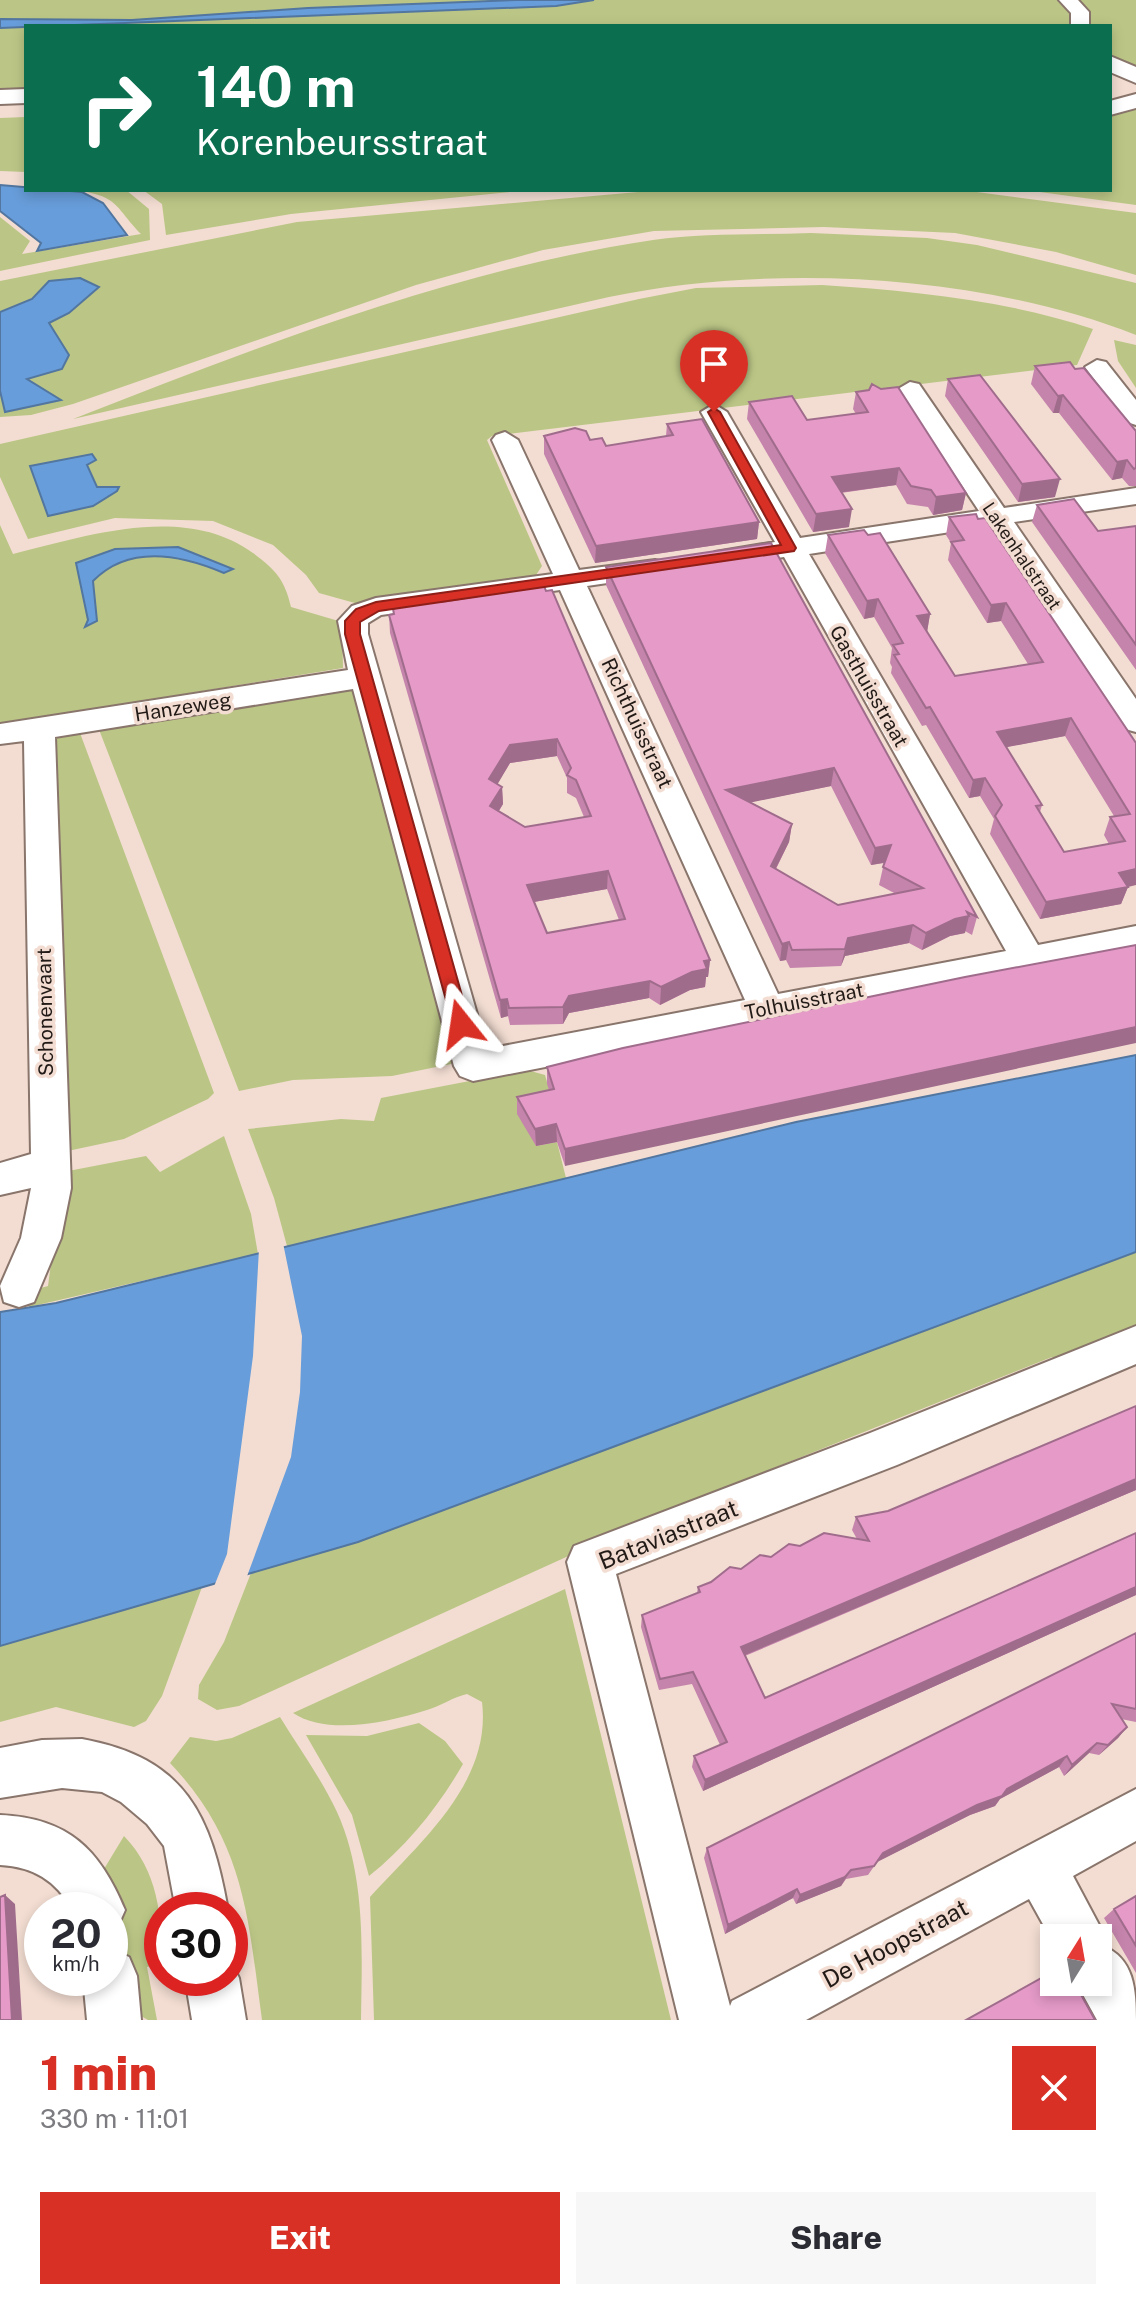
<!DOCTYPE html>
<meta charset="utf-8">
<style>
:root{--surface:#fff;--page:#f7f7f7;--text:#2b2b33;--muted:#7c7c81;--accent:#d93025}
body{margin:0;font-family:"Public Sans",sans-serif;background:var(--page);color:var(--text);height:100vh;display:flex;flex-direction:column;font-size:30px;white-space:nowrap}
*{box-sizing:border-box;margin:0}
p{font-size:26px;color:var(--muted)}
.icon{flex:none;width:44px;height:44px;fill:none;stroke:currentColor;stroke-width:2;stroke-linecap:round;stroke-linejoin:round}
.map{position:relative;height:2020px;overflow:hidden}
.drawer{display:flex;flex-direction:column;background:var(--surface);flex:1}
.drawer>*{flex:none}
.banner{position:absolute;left:24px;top:24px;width:1088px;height:168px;border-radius:0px;box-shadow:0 4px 12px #0003;background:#0b6e4f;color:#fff;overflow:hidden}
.needle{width:52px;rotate:11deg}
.controls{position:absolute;left:1040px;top:1924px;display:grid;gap:16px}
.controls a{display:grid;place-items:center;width:72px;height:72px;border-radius:0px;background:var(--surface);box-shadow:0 4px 12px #0003;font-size:40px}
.speed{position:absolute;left:24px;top:1892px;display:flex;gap:16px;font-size:40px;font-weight:700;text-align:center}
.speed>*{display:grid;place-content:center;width:104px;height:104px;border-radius:50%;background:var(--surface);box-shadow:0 4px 12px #0003;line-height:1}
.speed small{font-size:20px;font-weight:400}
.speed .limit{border:12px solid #d22;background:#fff;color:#111}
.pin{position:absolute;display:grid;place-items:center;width:68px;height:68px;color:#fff;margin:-82px -34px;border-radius:50% 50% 50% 0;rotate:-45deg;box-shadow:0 0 8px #0007}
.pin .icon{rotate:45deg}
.me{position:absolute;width:88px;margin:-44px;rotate:345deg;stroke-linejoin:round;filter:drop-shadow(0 0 6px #0008)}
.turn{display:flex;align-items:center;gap:28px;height:168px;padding:0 40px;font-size:36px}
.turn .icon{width:104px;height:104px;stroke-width:2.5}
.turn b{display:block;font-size:56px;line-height:68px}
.round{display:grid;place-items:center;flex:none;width:84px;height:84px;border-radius:0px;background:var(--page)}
.overview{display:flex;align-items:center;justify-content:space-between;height:136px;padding:0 40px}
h1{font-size:48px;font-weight:800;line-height:60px;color:var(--accent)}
.button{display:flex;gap:16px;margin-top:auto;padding:16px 40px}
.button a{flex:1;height:92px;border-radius:0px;background:var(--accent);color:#fff;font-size:32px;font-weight:800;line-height:92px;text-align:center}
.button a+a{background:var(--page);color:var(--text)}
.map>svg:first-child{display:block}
.green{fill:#bbc686}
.water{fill:#679dda;stroke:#52769f;stroke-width:2}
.pier{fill:#f3ddd2}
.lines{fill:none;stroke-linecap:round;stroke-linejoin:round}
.minor-casing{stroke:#89756b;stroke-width:4}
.highway-casing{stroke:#89756b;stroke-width:4}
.minor{fill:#fff;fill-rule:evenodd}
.highway{fill:#fff;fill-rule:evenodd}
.wall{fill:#c584ac;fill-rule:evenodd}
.shaded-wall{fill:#a06c8c}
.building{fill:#e59ac8;stroke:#a06c8c;stroke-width:2;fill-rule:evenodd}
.route{fill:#d93025;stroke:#8d1f18;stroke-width:2}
.labels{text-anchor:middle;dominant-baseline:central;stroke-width:7;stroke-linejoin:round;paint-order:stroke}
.far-street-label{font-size:18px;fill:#221a16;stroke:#f3ddd2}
.street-label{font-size:20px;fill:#221a16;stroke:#f3ddd2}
.near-street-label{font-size:24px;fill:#221a16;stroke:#f3ddd2}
</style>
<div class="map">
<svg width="1136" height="2020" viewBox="0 0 1136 2020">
<rect width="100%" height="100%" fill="#f3ddd2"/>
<path class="green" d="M0,0H1136V69L1110,59V26H26V92L0,93Z
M1136,106V205L1025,190H1110V112Z
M26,117V172L0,171V118Z
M75,190H126L149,209L150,240L0,271V217L30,241L22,254L141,234C114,206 119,196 75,190Z
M143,190H529L291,214L166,235L162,204Z
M661,190H962L1136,213V275L1056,252L955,233L824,227L654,231L543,250L416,285L73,404L31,415L0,417V281L297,222Z
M811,233L927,238L977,245L1136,283V335C980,274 773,263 609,297L73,419C257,347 456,269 653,240C704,233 759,235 811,233Z
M822,285C913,291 1006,300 1093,329L1077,365L492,436L487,440L542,566L536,575L362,605L319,593L306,575L273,545L213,521L115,518L28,539L0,477V444L639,299L696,288Z
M1114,340L1136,345V388L1118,361Z
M0,525L13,554C87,536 184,503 253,553C275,569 285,580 291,607L342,622L343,668L0,724Z
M344,689L357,693L456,1063L392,1076L293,1080L239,1091L98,727Z
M80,733L214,1093L208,1099L124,1139L63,1152L53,739Z
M527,1070L545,1075L555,1109L536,1146L557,1142L566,1178L287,1246L274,1198L248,1129L341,1119L374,1121L381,1098Z
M224,1136L251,1214L258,1254L29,1307L30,1291L48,1286L63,1172L146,1156L160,1172Z
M1136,1252V1338L1066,1369L1052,1357L741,1481L745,1492L586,1548L239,1706L217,1710L198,1699L199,1685L224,1642L251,1573L358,1542Z
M202,1587L162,1696L146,1721L134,1727L56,1707L0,1722V1646Z
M565,1589L671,2020H374L370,1897C419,1843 492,1783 482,1702L467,1694C453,1697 441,1706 427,1710C389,1722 327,1736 293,1713Z
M280,1717C299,1748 321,1778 337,1812C366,1876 362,1951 361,2020H262C248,1917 245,1842 170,1763L190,1737L216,1741L232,1738Z
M419,1723L445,1741L463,1764C439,1806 407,1846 369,1876L352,1815L306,1735L367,1736Z
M124,1836C158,1871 162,1916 162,1963L147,1967L157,2020H148L127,2008L114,1901L104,1869Z"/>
<path class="water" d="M517,0H594L556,6L0,28V19L132,20L308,8Z
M0,185L82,192L103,203L127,235L37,251L41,243L0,211Z
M80,278L99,287L69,313L49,323L69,355L62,369L27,379L61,400L5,412L0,391V312L32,299L49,281Z
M92,454L96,460L87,465L97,487H119L117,491L93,506L48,516L30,466Z
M178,547L233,569L224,573C182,555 129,544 93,581L97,621L85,627L88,620L76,563L115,549Z
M1136,1055V1252L358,1542L0,1646V1312L56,1303L796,1122Z"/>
<path class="pier" d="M283,1243L302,1336L300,1392L291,1457L246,1579L213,1589L227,1554L253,1356L259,1249Z"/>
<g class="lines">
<defs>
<path id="minor" d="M1059,0H1078L1089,12V26H1071V13Z
M1097,360L1106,362L1136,400V425L1127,422L1085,367Z
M910,382L919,384L1004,508L1136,488V504L1014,522L1136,699V732L1125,729L989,526L809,554L1038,945L1136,926V952L473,1081L460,1076L454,1066L353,689L55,737L71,1188L61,1238L34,1302L19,1307L4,1302L0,1286L21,1238L31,1188L0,1195V1163L31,1154L24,741L0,744V724L348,670L338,621L352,606L376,598L553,574L492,440L496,435L505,432L518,440L579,570L655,560L665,562L669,568L665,574L655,576L587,586L778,994L1006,951L784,557L725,566L715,564L711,558L715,552L775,542L701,412L714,404L727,412L800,538L979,511L898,389ZM560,590L745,1000L487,1049L368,634V623L381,615Z
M1136,1326V1364L897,1465L616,1574L730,2006L732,2001L1136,1789V1841L1073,1876L1106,1938L1103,1946C1134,1958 1136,1990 1136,2020H1097L1076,1982H1098V1938H1054V1944L1029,1899L806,2020H679L567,1562L574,1546L870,1433Z
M82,1739C186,1758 211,1815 228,1910H176L164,1846L147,1824L121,1802L102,1792L62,1788L0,1798V1748L42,1740Z
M0,1815C69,1818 100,1850 125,1910L117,1928L110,1932V1910H73C55,1880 34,1867 0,1865Z
M110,1949L129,1957L137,1976L141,2020H87L83,1978H110Z
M230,1959L239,1978L246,2020H192L185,1978H230Z"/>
<path id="highway" d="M1110,56L1136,67V83L1110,72Z
M26,89V103L0,104V90Z
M1136,94V108L1110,115V101Z"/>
</defs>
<use href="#minor" class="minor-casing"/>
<use href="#highway" class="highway-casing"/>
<use href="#minor" class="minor"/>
<use href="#highway" class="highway"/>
</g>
<path class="wall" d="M1035,366L1075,369L1136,431V486H1129L1122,478L1112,480L1059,413H1053L1031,384Z
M948,379L1055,497L1018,502L945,396Z
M856,392L966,493L962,510L933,515L928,507L907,504L896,485L841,493L849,527L813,532L747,419L749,402L807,420L856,414L853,409Z
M667,424L759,522L757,539L595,563L544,454V436L590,440L606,446L666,436Z
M1037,505L1098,531L1136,526V670L1032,522Z
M949,517L978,519L1136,743L1128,887L1121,904L1040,919L990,834L994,819L980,796L969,798L926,725L922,726L891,673L892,667L890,663L892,648L874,617L864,619L825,553L828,535H868L930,614L927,632L955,676L1028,664L1001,621L987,623L948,560L951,543L946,535ZM1065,736L1114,816L1110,817L1104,835L1109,844L1064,852L1040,812L1042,805L1006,747Z
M771,543L977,917L972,935L965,931V933L950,936L922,950L909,943L845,956L841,966L790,968L786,960L780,961L606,585V567ZM831,786L871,865L884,863L879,885L896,894L838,905L776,869L789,842L792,824L750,802Z
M497,593L710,960L708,977H706L705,987L690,990L660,1005L649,998L569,1013L563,1024L510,1025L508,1016L501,1018L390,633L389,615L393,614V609ZM557,756L567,778V793L576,798L584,817L525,827L499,811L503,804L502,787L497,784L510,763ZM607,889L619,920L547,933L534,902Z
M623,1048L565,1166L557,1142L536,1146L517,1114V1097L549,1090L547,1084V1067Z
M1136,1406V1490L745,1656L765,1698L1136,1533V1595L703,1791L692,1767L694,1756L720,1745L692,1684L659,1690L641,1627L642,1615L697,1593L698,1587L800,1546L857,1539L852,1530L856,1517L888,1511Z
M1136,1633V1722L1121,1719L1127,1727L1118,1738L1099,1755L1089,1753L1064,1776L1059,1767L1000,1799L995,1806L970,1815L877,1862L868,1875L846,1879L841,1886L796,1904L793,1898L725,1934L704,1858L707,1848Z
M1136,1896V1973L1104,1918L1114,1909Z"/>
<path class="shaded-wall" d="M1063,395L1059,413H1053L1058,396Z
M1127,460L1122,478L1112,480L1117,462Z
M899,468L896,485L829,494L832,477Z
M1060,479L1055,497L1018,502L1022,484Z
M966,493L962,510L933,515L936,497Z
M852,509L849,527L813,532L816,514Z
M759,522L757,539L595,563L596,546Z
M878,599L874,617L864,619L867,601Z
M1006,603L1001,621L987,623L991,605Z
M930,614L927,632L917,616Z
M1071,718L1065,736L992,750L997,732Z
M557,739V756L510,763L490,797L489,779L510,745Z
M834,768L831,786L724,808L726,790Z
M985,778L980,796L969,798L973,780Z
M502,787L503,804L491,823L490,806Z
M792,824L789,842L768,884L771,866Z
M891,845L888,862L871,865L875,848Z
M1136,869V885L1128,887L1121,904L1040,919L1046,902L1119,873Z
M608,871L607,889L528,903L527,885Z
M969,916L965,933L950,936L922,950L926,933L955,919Z
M913,925L909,943L845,956L841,966L845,949L848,938Z
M789,942L786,960L780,961L782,944Z
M710,960L708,977H706L705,987L690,990L660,1005L661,987L704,961Z
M650,981L649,998L569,1013L563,1024V1007L569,996Z
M507,999L508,1016L501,1018L500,1000Z
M1136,1027V1043L565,1166V1149Z
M556,1124L557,1142L536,1146L535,1129Z
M1136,1479V1490L738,1658L741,1647Z
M1136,1587V1595L703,1791L705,1780Z
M1127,1727L1118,1738L1099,1755L1108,1745Z
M1097,1743L1089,1753L1064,1776L1072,1765Z
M1067,1756L1059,1767L1000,1799L1007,1789Z
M1002,1796L995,1806L970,1815L877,1862L868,1875L883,1853L977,1805Z
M851,1870L841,1886L796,1904L800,1895Z
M797,1889L793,1898L725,1934L728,1925Z
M5,1895L15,1904L22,2020H12Z"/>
<path class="building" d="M1070,362L1075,369L1084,368L1136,431V468L1134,469L1127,460L1117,462L1063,395L1058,396L1035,366Z
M980,375L1060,479L1022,484L948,379Z
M872,384L881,389L898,387L966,493L936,497L931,490L911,486L899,468L832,477L852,509L816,514L749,402L792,396L807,420L868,412L856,392L869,390Z
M702,419L759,522L596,546L544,436L575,428L586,431L590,440L602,438L606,446L673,435L667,424Z
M1074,499L1098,531L1136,526V645L1037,505Z
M976,514L978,519L985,518L1136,743V869L1119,873L1128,887L1046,902L995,816L1002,805L985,778L973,780L930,707L926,708L894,655L899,654L893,645L903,643L878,599L867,601L828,535L864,530L868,535L880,533L930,614L917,616L955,676L1043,662L1006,603L991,605L951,542L964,540L949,517ZM1071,718L1130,814L1110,817L1125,841L1064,852L1036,806L1042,805L997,732Z
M771,543L977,917L967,912L969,916L955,919L926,933L913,925L848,938L845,949L792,950L789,942L782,944L606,567ZM834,768L875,848L891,845L883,867L923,888L838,905L771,866L792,824L726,790Z
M502,586H544L546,591L552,590L710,960L704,961L707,969L692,972L661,987L650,981L569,996L563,1007L509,1008L507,999L500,1000L389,615L394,614L393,609L432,597L441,602L497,593ZM557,739L571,768L567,775L576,780L591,816L525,827L490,806L502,787L489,779L510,745ZM608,871L625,919L547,933L527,885Z
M1136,945V1027L565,1149L556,1124L535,1129L517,1097L554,1089L547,1067L623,1048L965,977Z
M1136,1406V1479L741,1647L765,1698L1136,1533V1587L705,1780L694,1756L727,1742L693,1672L660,1679L642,1615L700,1592L698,1587L711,1582L730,1567L741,1569L760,1555L771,1557L789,1544L800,1546L824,1533L869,1541L856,1517L888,1511Z
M1136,1633V1709L1112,1704L1127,1727L1108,1745L1097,1743L1072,1765L1067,1756L1007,1789L1002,1796L977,1805L883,1853L874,1866L851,1870L845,1877L800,1895L797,1889L728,1925L707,1848Z
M5,1895L12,2020H0V1897Z
M1136,1896V1946L1114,1909Z
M1054,1971V1982H1074L1095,2020H966Z"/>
<path class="route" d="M714,408L720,412L796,548L794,551L379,611L360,622V634L470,1024L467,1029H454L345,634V621L356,609L376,602L781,545L708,412Z"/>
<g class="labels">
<g class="far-street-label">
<text transform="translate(1022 556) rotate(56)">Lakenhalstraat</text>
</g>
<g class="street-label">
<text transform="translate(869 686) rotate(60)">Gasthuisstraat</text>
<text transform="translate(183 707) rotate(-9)">Hanzeweg</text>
<text transform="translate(637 723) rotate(65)">Richthuisstraat</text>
<text transform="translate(804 1001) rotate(-11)">Tolhuisstraat</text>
<text transform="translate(45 1012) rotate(-91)">Schonenvaart</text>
</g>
<g class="near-street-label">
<text transform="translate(668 1534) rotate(-22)">Bataviastraat</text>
<text transform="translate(895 1943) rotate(-28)">De Hoopstraat</text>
</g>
</g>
</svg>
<div class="controls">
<a><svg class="needle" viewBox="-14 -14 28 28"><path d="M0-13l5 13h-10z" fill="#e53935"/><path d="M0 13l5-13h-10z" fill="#7c7c81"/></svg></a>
</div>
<div class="speed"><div>20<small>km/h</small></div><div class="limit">30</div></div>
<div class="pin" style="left:714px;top:412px;background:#d93025"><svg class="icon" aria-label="arrive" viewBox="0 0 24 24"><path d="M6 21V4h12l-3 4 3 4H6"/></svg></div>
<svg class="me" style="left:461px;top:1024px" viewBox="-20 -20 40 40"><path d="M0-17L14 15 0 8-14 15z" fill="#d93025" stroke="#fff" stroke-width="4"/></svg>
<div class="banner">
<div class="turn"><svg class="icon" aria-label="right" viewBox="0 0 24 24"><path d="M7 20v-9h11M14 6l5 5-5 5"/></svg><div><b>140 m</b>Korenbeursstraat</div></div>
</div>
</div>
<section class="drawer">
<div class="overview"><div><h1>1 min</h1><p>330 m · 11:01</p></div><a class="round" style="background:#d93025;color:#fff"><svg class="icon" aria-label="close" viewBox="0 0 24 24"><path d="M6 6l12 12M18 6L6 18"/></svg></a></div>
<div class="button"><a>Exit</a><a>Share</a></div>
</section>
